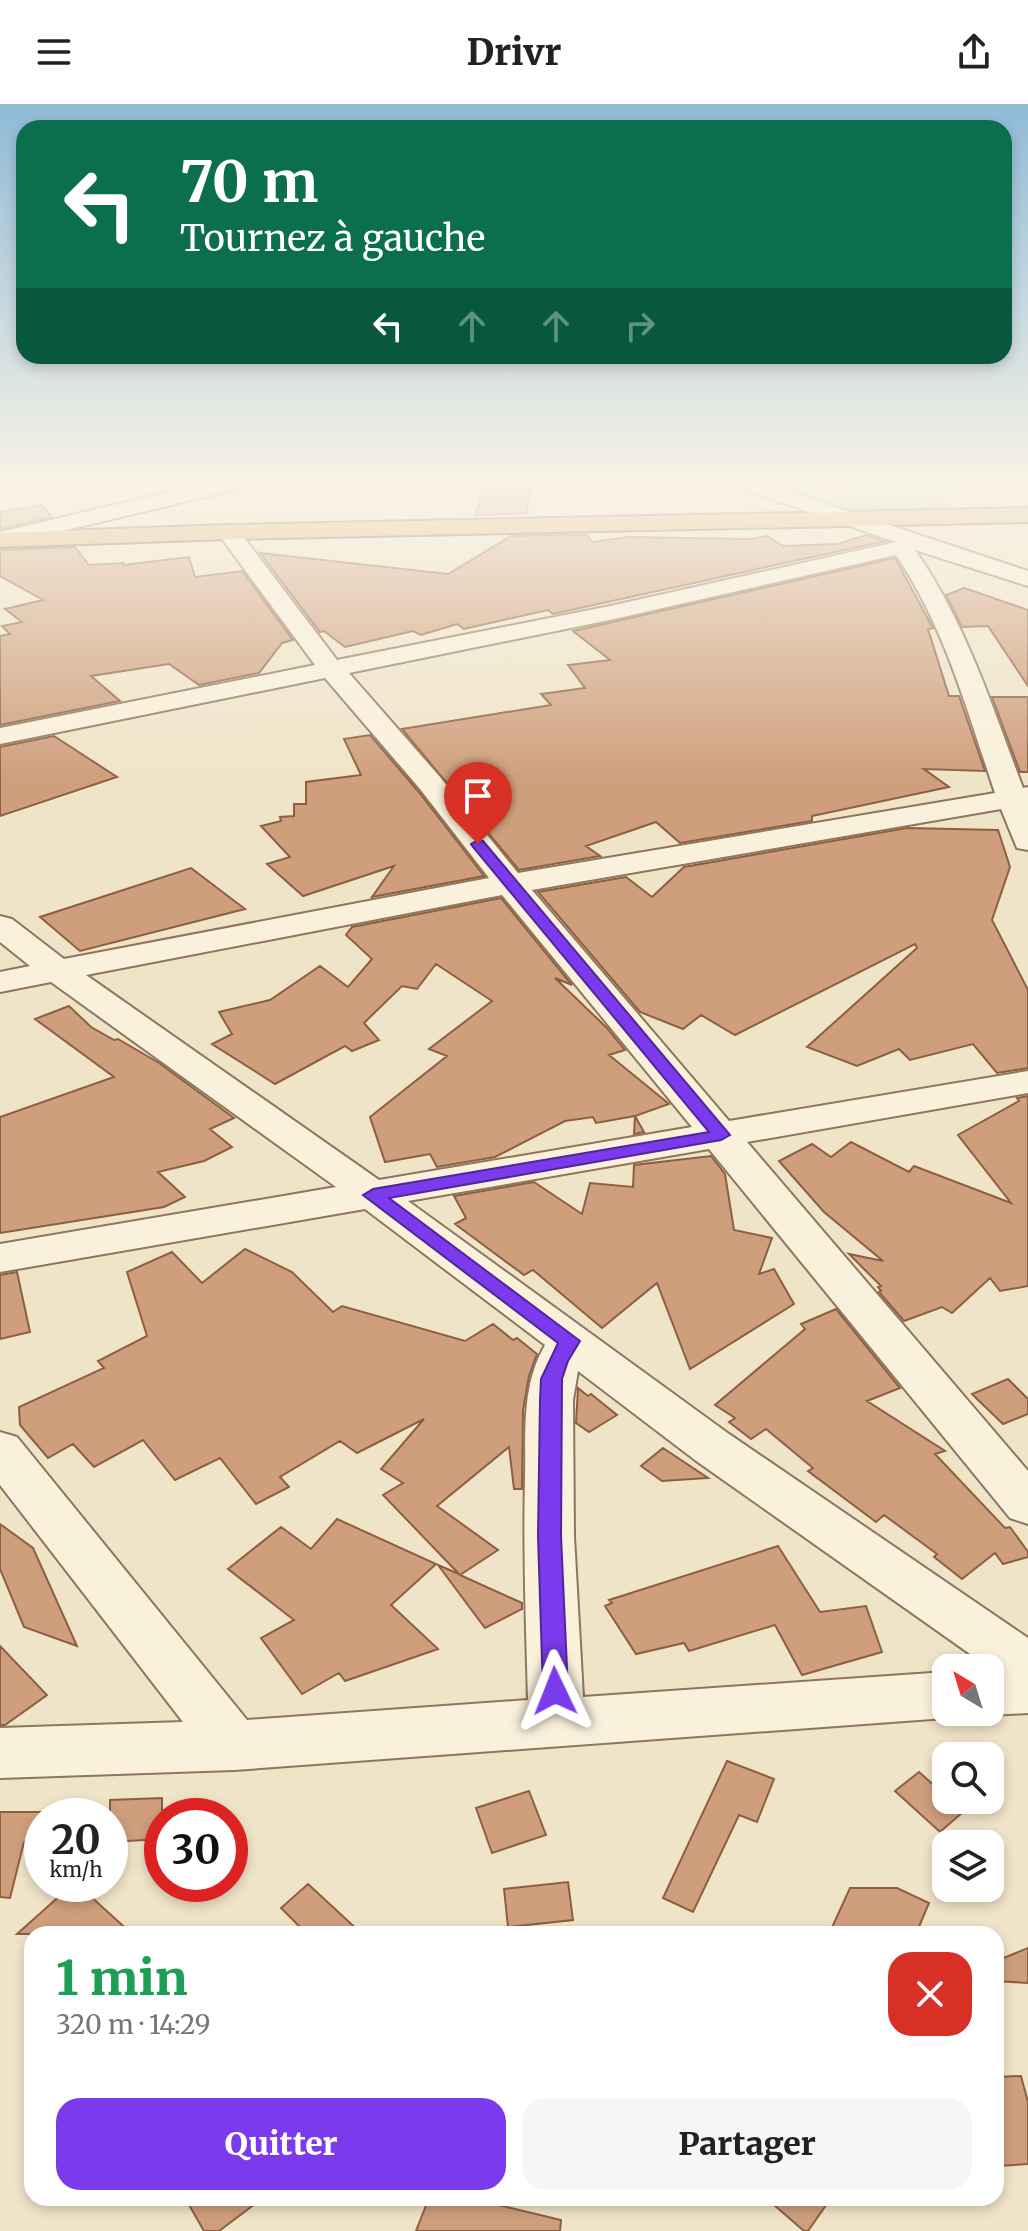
<!DOCTYPE html>
<html lang="fr">
<meta charset="utf-8">
<style>
:root{--surface:#fff;--page:#f6f6f6;--text:#222;--muted:#767676;--accent:#7c3aed}
body{margin:0;font-family:Merriweather,serif;background:var(--page);color:var(--text);height:100vh;display:flex;flex-direction:column;font-size:30px;white-space:nowrap}
*{box-sizing:border-box;margin:0}
p{font-size:26px;color:var(--muted)}
.icon{flex:none;width:44px;height:44px;fill:none;stroke:currentColor;stroke-width:2;stroke-linecap:round;stroke-linejoin:round}
.map{position:relative;flex:1;overflow:hidden}
.drawer{position:absolute;left:24px;top:1822px;width:980px;height:280px;display:flex;flex-direction:column;background:var(--surface);border-radius:24px;box-shadow:0 4px 12px #0003}
.drawer>*{flex:none}
.banner{position:absolute;left:16px;top:16px;width:996px;height:244px;border-radius:24px;box-shadow:0 4px 12px #0003;background:#0b6e4f;color:#fff;overflow:hidden}
.needle{width:52px;rotate:322deg}
.controls{position:absolute;left:932px;top:1550px;display:grid;gap:16px}
.controls a{display:grid;place-items:center;width:72px;height:72px;border-radius:16px;background:var(--surface);box-shadow:0 4px 12px #0003;font-size:40px}
.speed{position:absolute;left:24px;top:1694px;display:flex;gap:16px;font-size:40px;font-weight:700;text-align:center}
.speed>*{display:grid;place-content:center;width:104px;height:104px;border-radius:50%;background:var(--surface);box-shadow:0 4px 12px #0003;line-height:1}
.speed small{font-size:20px;font-weight:400}
.speed .limit{border:12px solid #d22;background:#fff;color:#111}
.pin{position:absolute;display:grid;place-items:center;width:68px;height:68px;color:#fff;margin:-82px -34px;border-radius:50% 50% 50% 0;rotate:-45deg;box-shadow:0 0 8px #0007}
.pin .icon{rotate:45deg}
.me{position:absolute;width:88px;margin:-44px;rotate:358deg;stroke-linejoin:round;filter:drop-shadow(0 0 6px #0008)}
.turn{display:flex;align-items:center;gap:28px;height:168px;padding:0 32px;font-size:36px}
.turn .icon{width:104px;height:104px;stroke-width:2.5}
.turn b{display:block;font-size:56px;line-height:68px}
.lanes{display:flex;align-items:center;height:76px;padding:0 32px;background:#0003;justify-content:center;gap:40px;direction:ltr}
.lanes .off{opacity:.35}
.round{display:grid;place-items:center;flex:none;width:84px;height:84px;border-radius:24px;background:var(--page)}
.headline{display:flex;align-items:center;justify-content:space-between;height:136px;padding:0 32px}
h1{font-size:48px;font-weight:800;line-height:60px;color:#1e9e55}
.cta{display:flex;gap:16px;margin-top:auto;padding:16px 32px}
.cta a{flex:1;height:92px;border-radius:24px;background:var(--accent);color:#fff;font-size:32px;font-weight:800;line-height:92px;text-align:center}
.cta a+a{background:var(--page);color:var(--text)}
header{display:flex;justify-content:space-between;align-items:center;height:104px;padding:0 32px;background:var(--surface);font-size:36px;font-weight:800}
.map>svg:first-child{display:block}
.green{fill:#c9cf9b}
.building{fill:#cf9f7d;stroke:#8d5f41;stroke-width:2}
.lines{fill:none;stroke-linecap:round;stroke-linejoin:round}
.street-casing{stroke:#8d765c;stroke-width:4}
.secondary-casing{stroke:#6f573f;stroke-width:4}
.highway-casing{stroke:#5b4430;stroke-width:4}
.street{fill:#faf1dc;fill-rule:evenodd}
.secondary{fill:#faf1dc;fill-rule:evenodd}
.highway{fill:#e0a458;fill-rule:evenodd}
.route{fill:#7c3aed;stroke:#51269a;stroke-width:2}
</style>
<header><svg class="icon" aria-label="menu" viewBox="0 0 24 24"><path d="M4 6h16M4 12h16M4 18h16"/></svg>Drivr<svg class="icon" aria-label="share" viewBox="0 0 24 24"><path d="M12 15V3M7 8l5-5 5 5M5 13v7h14v-7"/></svg></header>
<div class="map">
<svg width="1028" height="2127" viewBox="0 0 1028 2127">
<rect width="100%" height="100%" fill="#f0e4c8"/>
<path class="green" d="M748,379H800L792,382L843,392V389L824,381L825,379L952,381L954,379H1025L1012,384L995,381L965,391H944V394L933,398L950,400L954,406L864,416Z"/>
<path class="building" d="M485,379L533,380L526,409L476,411Z
M42,401L51,413L0,425V408Z
M550,431H587L592,438L629,433L750,435L767,432L783,442L838,440L866,431L885,437L553,510L548,506L464,525L457,520L421,531L413,527L345,543L324,527L320,528L260,449L448,470L511,432Z
M75,443L89,461L123,459V461L189,453L195,473L242,467L293,536L282,539L259,569L199,581L169,560L91,572L120,597L0,621V532L10,530L2,522L22,518L5,505L43,496L0,472V446Z
M895,454L933,524L928,525L949,592H959L985,667L924,665L949,683L812,712V717L680,739L656,718L586,742L600,752L519,766L402,625L551,601L541,590L585,584L568,561L610,556L573,527Z
M964,484L1028,506V582L988,522L962,523L946,491Z
M992,593H1028V668H1020Z
M370,631L418,687L484,772L372,793L394,762L303,792L267,760L290,753L261,722L281,717L280,713L294,712V700H306V678L361,671L344,635Z
M54,632L117,673L0,712V643Z
M907,724L998,726L1010,763L992,816L1028,886V964L997,969L973,940L910,956L899,945L857,962L807,943L917,844L915,840L735,931L701,911L683,925L640,908L538,788L626,773L652,793L684,763Z
M191,764L245,805L80,847L40,813Z
M501,794L572,881L555,874L607,924L625,946L609,951L669,1000L635,1012L644,1028L634,1030L635,1012L596,1019L593,1013L565,1017L495,1053L437,1063L430,1050L385,1058L370,1013L447,952L429,945L492,897L436,860L417,885L402,882L364,919L379,936L352,947L345,942L275,980L212,940L232,930L219,908L270,896L320,862L348,883L372,855L346,831L352,823Z
M69,902L91,923L114,936L118,935L159,959L234,1014L210,1025L232,1043L204,1057L158,1068L185,1093L164,1103L0,1129V1013L114,973L35,915Z
M1028,992V1182L1000,1187L990,1174L952,1209L942,1203L904,1217L879,1188L881,1187L878,1183L881,1182L849,1150L883,1157L824,1108L779,1057L812,1040L831,1053L851,1038L909,1068L914,1062L1011,1099L958,1031L1019,997L1017,994Z
M711,1052L725,1070L734,1126L772,1134L759,1170L774,1165L794,1200L690,1265L657,1179L602,1224L533,1166L524,1171L455,1120L466,1114L454,1092L534,1078L582,1110L590,1079L633,1083L634,1061Z
M245,1145L292,1168L333,1208L342,1202L465,1237L493,1220L513,1236L517,1234L537,1250L529,1272L523,1306L522,1385H514L509,1343L437,1402L498,1446L460,1471L522,1499V1505L485,1524L438,1461L459,1470L383,1391L403,1379L381,1365L424,1315L357,1349L340,1337L280,1373L289,1383L256,1400L220,1354L175,1376L143,1336L94,1363L73,1340L48,1354L20,1321L19,1303L104,1264L98,1257L147,1232L127,1168L172,1148L202,1179Z
M17,1168L30,1228L0,1235V1171Z
M836,1205L900,1284L867,1297L945,1347L935,1350L1005,1424L1010,1423L1028,1448V1453L1003,1460L995,1449L962,1475L934,1453L937,1450L884,1411L876,1418L808,1367L813,1364L766,1325L751,1335L729,1318L735,1314L715,1301L805,1225L801,1220Z
M1008,1275L1028,1295V1310L1003,1320L972,1290Z
M578,1284L588,1292L591,1290L617,1311L589,1328L576,1319Z
M663,1344L708,1374L662,1377L641,1362Z
M337,1415L436,1460L391,1501L438,1545L345,1577L339,1569L302,1590L261,1534L294,1516L228,1465L281,1423L311,1445Z
M0,1420L33,1444L77,1542L24,1523L0,1465Z
M778,1442L820,1508L866,1502L882,1548L802,1571L775,1521L689,1547L684,1539L636,1550L605,1502L612,1499L609,1496Z
M0,1542L47,1591L5,1621H0Z
M727,1657L774,1675L757,1718L739,1711L693,1808L663,1794Z
M919,1668L946,1692V1696H950L963,1708L940,1728L895,1687Z
M529,1687L546,1731L492,1749L476,1704Z
M162,1694V1735L110,1738V1696Z
M0,1708H42V1738H24L10,1794L0,1793Z
M568,1778L573,1816L508,1823L504,1785Z
M73,1780H77L132,1830H17Z
M308,1780L362,1830H307L281,1804Z
M850,1784H897L929,1799L916,1830H829Z
M1028,1844V1879L996,1877V1857Z
M1021,1972L1028,1998V2060L999,2062L996,2050V1973Z
M185,2094H263L219,2127H204Z
M429,2094H502L499,2101L561,2116L560,2127H416Z
M766,2094H831L808,2127H804Z"/>
<g class="lines">
<defs>
<path id="street" d="M168,379H189L198,389L188,395L181,393Z
M734,379H763L1028,467V482L915,446C966,519 992,602 1023,684L1028,683V746L1017,744L1001,705L532,786L729,1017L1028,967V989L747,1038L1028,1367V1420L1010,1414L709,1045L408,1097L729,1330L1028,1534V1609L990,1611L981,1608H990V1564L695,1356L578,1267L573,1296L574,1432L583,1593L946,1568V1608H964L946,1614L234,1666L0,1674V1624L183,1618L0,1381V1328L17,1333L247,1616L528,1596C526,1522 523,1448 525,1374C526,1329 521,1282 545,1241L365,1105L0,1168V1140L336,1083L51,878L0,888V868L30,862L0,838V812L12,815L64,855L489,774L420,685L325,574L0,640V624L315,561L217,428L228,421L236,423L337,556L610,502L896,438L737,383ZM896,451C945,523 967,607 995,689L518,769L440,673L349,569L610,516ZM502,791L692,1023L379,1076L86,871Z"/>
<path id="secondary" d="M207,379H245L242,384L0,442V428Z"/>
<path id="highway" d="M1028,404V418L228,435L0,443V429L228,421Z"/>
</defs>
<use href="#street" class="street-casing"/>
<use href="#secondary" class="secondary-casing"/>
<use href="#highway" class="highway-casing"/>
<use href="#street" class="street"/>
<use href="#secondary" class="secondary"/>
<use href="#highway" class="highway"/>
</g>
<linearGradient id="sky" x2="0" y2="1"><stop stop-color="#8fbad6"/><stop offset="0.56" stop-color="#f8f3e6"/><stop offset="1" stop-color="#f8f3e6" stop-opacity="0"/></linearGradient>
<rect width="1028" height="676" fill="url(#sky)"/>
<path class="route" d="M478,736L483,737L730,1031L721,1036L389,1094L580,1237L568,1257L562,1275L561,1432L568,1587L564,1594L555,1597L546,1594L543,1587L538,1432L540,1296L541,1275L558,1239L363,1091L373,1085L709,1028L473,743L471,740Z"/>
</svg>
<div class="controls">
<a><svg class="needle" viewBox="-14 -14 28 28"><path d="M0-13l5 13h-10z" fill="#e53935"/><path d="M0 13l5-13h-10z" fill="#767676"/></svg></a>
<a><svg class="icon" aria-label="search" viewBox="0 0 24 24"><circle cx="10" cy="10" r="6"/><path d="M15 15l6 6"/></svg></a>
<a><svg class="icon" aria-label="layers" viewBox="0 0 24 24"><path d="M12 4l9 5-9 5-9-5zM3 14l9 5 9-5"/></svg></a>
</div>
<div class="speed"><div>20<small>km/h</small></div><div class="limit">30</div></div>
<div class="pin" style="left:478px;top:740px;background:#d93025"><svg class="icon" aria-label="arrive" viewBox="0 0 24 24"><path d="M6 21V4h12l-3 4 3 4H6"/></svg></div>
<svg class="me" style="left:555px;top:1587px" viewBox="-20 -20 40 40"><path d="M0-17L14 15 0 8-14 15z" fill="#7c3aed" stroke="#fff" stroke-width="4"/></svg>
<div class="banner">
<div class="turn"><svg class="icon" aria-label="left" viewBox="0 0 24 24"><path d="M17 20v-9H6M10 6l-5 5 5 5"/></svg><div><b>70 m</b>Tournez à gauche</div></div>
<div class="lanes"><svg class="icon" aria-label="left" viewBox="0 0 24 24"><path d="M17 20v-9H6M10 6l-5 5 5 5"/></svg><svg class="icon off" aria-label="ahead" viewBox="0 0 24 24"><path d="M12 20V5M6 11l6-6 6 6"/></svg><svg class="icon off" aria-label="ahead" viewBox="0 0 24 24"><path d="M12 20V5M6 11l6-6 6 6"/></svg><svg class="icon off" aria-label="right" viewBox="0 0 24 24"><path d="M7 20v-9h11M14 6l5 5-5 5"/></svg></div>
</div>
<section class="drawer">
<div class="headline"><div><h1>1 min</h1><p>320 m · 14:29</p></div><a class="round" style="background:#d93025;color:#fff"><svg class="icon" aria-label="close" viewBox="0 0 24 24"><path d="M6 6l12 12M18 6L6 18"/></svg></a></div>
<div class="cta"><a>Quitter</a><a>Partager</a></div>
</section>
</div>
